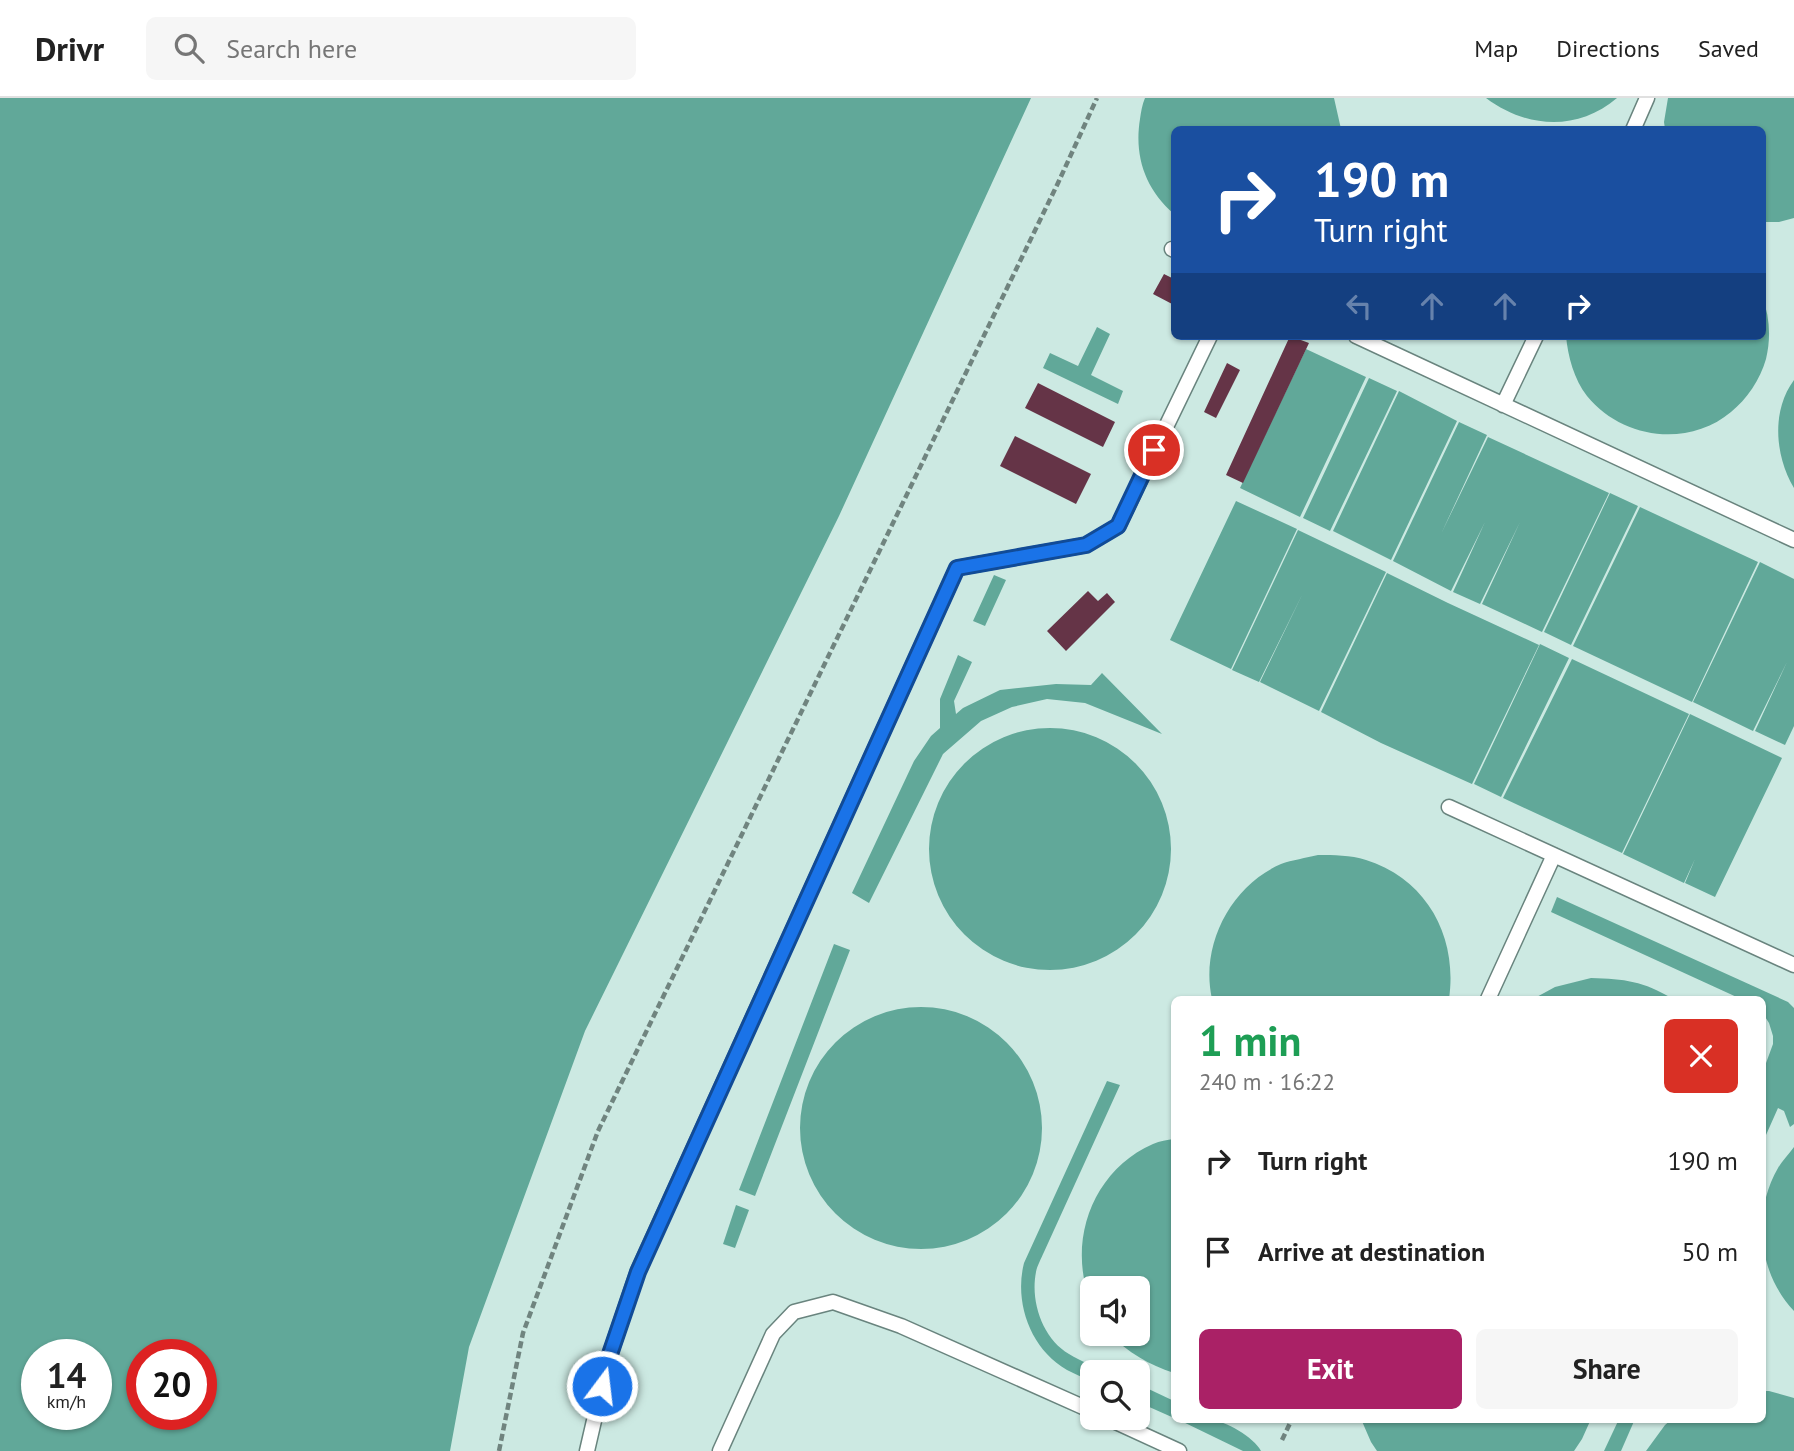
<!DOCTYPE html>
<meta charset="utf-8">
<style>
:root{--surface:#fff;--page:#f6f6f6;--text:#222;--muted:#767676;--line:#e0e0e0;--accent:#aa2166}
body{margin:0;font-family:"PT Sans",sans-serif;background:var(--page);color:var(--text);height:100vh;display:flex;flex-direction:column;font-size:26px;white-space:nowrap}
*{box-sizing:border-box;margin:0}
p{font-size:23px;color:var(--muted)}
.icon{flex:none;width:38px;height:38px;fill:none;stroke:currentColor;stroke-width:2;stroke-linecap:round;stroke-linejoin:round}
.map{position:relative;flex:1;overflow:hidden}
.drawer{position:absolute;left:1171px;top:898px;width:595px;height:427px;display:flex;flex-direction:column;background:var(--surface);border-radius:10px;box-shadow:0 2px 5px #0004}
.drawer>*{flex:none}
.top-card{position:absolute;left:1171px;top:28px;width:595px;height:214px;border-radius:10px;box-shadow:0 2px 5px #0004;background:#1a4fa0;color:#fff;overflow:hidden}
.fabs{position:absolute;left:1080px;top:1178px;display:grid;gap:14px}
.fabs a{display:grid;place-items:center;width:70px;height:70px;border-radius:10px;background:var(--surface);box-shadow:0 2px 5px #0004;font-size:35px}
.speed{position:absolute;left:21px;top:1241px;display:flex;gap:14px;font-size:35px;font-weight:700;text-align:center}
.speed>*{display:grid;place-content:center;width:91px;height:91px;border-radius:50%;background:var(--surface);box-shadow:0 2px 5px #0004;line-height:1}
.speed small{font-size:18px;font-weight:400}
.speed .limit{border:10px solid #d22;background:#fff;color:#111}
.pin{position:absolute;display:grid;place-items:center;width:60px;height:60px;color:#fff;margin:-30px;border:4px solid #fff;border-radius:50%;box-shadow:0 2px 7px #0007}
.me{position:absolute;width:77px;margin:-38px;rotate:15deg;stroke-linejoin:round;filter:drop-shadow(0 0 5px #0008)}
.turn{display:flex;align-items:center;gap:24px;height:147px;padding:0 28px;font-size:32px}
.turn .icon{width:91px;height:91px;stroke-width:2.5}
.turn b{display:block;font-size:49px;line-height:60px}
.lanes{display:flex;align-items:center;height:66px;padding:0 28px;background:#0003;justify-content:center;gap:35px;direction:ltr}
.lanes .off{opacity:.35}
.round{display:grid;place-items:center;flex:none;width:74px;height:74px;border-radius:10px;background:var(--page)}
.headline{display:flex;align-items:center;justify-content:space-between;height:119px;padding:0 28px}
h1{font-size:42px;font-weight:600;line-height:52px;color:#1e9e55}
.button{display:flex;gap:14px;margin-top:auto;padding:14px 28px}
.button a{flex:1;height:80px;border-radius:10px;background:var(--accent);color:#fff;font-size:28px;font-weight:600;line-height:80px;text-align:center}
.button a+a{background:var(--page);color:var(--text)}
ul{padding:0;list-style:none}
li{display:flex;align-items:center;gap:21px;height:91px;padding:0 28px}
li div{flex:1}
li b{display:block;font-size:26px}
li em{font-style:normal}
header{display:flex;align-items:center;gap:42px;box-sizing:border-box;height:98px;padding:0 35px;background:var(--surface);border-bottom:2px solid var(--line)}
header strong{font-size:33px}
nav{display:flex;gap:38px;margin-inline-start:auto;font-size:24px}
.search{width:490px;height:63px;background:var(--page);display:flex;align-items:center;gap:18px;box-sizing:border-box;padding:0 24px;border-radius:10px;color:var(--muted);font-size:26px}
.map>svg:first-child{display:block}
.water{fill:#61a899;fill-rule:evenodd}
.building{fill:#653447}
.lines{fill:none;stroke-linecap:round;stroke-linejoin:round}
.lane-casing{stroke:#69847e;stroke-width:17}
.path{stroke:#70847f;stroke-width:4.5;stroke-dasharray:7 3.5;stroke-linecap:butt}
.lane{stroke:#fff;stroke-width:14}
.route-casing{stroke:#114b97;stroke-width:18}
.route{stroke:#1a73e8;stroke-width:12}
</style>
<header>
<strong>Drivr</strong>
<div class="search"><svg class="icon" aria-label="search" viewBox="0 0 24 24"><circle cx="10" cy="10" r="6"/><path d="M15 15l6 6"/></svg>Search here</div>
<nav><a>Map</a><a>Directions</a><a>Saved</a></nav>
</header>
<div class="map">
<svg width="1794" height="1353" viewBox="0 0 1794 1353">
<rect width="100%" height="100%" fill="#cce9e2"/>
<path class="water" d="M0,0H1031L839,418L585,933L469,1249L450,1353H0ZM37,1256H96V1316H37ZM142,1256H201V1316H142Z
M1145,0H1334L1341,31L1174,32V116C1145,91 1134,58 1140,21C1141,14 1142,7 1145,0Z
M1486,0H1617C1577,34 1526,30 1486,0Z
M1668,0H1794V120L1779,124H1762V32L1665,31L1664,24Z
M1762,198C1770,219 1771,240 1766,261C1760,282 1747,301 1731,314C1688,350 1622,341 1587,298C1574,281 1568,259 1566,238H1762Z
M1097,229L1110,236L1091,277L1123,293L1118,306L1043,270L1050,255L1078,268Z
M1306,251L1366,279L1300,419L1240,390Z
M1369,280L1397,293L1330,433L1303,420Z
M1794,282V390C1775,358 1771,313 1794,282Z
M1399,293L1457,323L1391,462L1333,433Z
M1459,324L1487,337L1441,436L1488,339L1609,395L1542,534L1482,506L1520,424L1480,506L1453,494L1485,424L1451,493L1393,463Z
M1610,395L1638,408L1571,547L1544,534Z
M1236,403L1297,431L1231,571L1170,542Z
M1640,409L1758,464L1692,604L1573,548Z
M1298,432L1386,474L1319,613L1260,584L1303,495L1259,584L1232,572Z
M1760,464L1794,481V628L1785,647L1755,633L1787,564L1753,633L1693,604Z
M1387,475L1448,505L1539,547L1472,686L1381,645L1321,614Z
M994,477L1006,482L985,528L973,523Z
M1540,546L1569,560L1501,699L1474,686Z
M958,557L972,564L954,603L956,616L963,610L1000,592L1056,586L1091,587L1102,575L1162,636L1085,605L1047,601L1012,609L981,623L943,656L869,805L852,795L914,663L931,638L940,630V601Z
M1572,561L1689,616L1622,755L1503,700Z
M1690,616L1782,660L1715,799L1685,785L1695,761L1684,785L1623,756Z
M929 751a121 121 0 1 1 242 0a121 121 0 1 1-242 0Z
M1318,757C1334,757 1350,757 1366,762C1427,781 1458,839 1449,901H1212C1200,848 1230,788 1281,766C1292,762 1306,760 1318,757Z
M1557,799L1788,904L1794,910V1026L1790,1029L1784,1013L1778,1010L1762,1046V976L1773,946V938L1769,925L1762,914V901H1741L1551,814Z
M834,846L850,852L755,1098L739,1092Z
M1591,880C1625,881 1643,883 1673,901H1533L1555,889Z
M800 1030a121 121 0 1 1 242 0a121 121 0 1 1-242 0Z
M1107,983L1120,987L1044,1154C1041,1161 1037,1168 1036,1174C1030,1204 1043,1241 1069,1256C1081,1264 1096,1268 1109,1274H1092V1284C1084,1280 1075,1276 1067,1272C1030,1251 1014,1204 1024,1165Z
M1174,1041V1275C1149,1267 1128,1254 1109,1236H1138V1190H1092V1207C1066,1147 1091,1073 1153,1046C1160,1043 1167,1042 1174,1041Z
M1794,1049V1213C1758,1175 1752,1115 1778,1070C1782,1063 1789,1056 1794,1049Z
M736,1107L749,1112L735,1150L723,1146Z
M1138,1286L1174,1303V1320L1138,1304Z
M1762,1293H1769L1794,1300V1353H1646L1665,1327L1672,1321H1762Z
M1177,1321C1188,1321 1199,1320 1210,1321C1225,1323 1254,1339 1261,1353H1243Z
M1361,1321H1591L1582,1341L1574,1353H1377L1371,1344Z
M1619,1321H1635L1621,1353H1604Z"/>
<path class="building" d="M1164,176L1174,181V207L1153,196Z
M1290,238L1309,245L1243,385L1226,377Z
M1227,265L1240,272L1216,320L1204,314Z
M1038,285L1115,324L1103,349L1025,310Z
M1015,338L1091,376L1076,406L1000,368Z
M1088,493L1098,503L1107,495L1115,504L1066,553L1047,533Z"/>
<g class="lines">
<defs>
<path id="lane" d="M1633,32L1647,0
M1172,151L1174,152
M1356,238L1794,442
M1503,307L1536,238
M1449,709L1794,867
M1488,901L1554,757
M1107,1320L1179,1353
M587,1353L608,1262L638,1173L957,470L1086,447L1118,428L1210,238
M720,1353L773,1236L794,1214L833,1204L901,1228L1092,1313"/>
</defs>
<use href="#lane" class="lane-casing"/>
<path class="path" d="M1282,1342L1292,1321
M499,1353L523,1235L598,1033L1058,85L1097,0"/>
<use href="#lane" class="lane"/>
</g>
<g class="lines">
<defs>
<path id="route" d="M602,1288L608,1262L638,1174L957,470L1086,447L1118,428L1154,352"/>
</defs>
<use href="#route" class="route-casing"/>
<use href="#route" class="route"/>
</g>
</svg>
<div class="fabs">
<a><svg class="icon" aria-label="sound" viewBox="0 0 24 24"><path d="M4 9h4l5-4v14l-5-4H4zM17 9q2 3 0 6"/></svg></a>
<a><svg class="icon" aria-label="search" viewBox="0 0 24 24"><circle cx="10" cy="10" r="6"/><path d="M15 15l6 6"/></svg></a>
</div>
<div class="speed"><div>14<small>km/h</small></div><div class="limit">20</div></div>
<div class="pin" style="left:1154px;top:352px;background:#d93025"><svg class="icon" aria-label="arrive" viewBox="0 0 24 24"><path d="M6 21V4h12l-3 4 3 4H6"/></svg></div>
<svg class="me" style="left:602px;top:1288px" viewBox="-20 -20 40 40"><circle r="17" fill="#1a73e8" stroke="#fff" stroke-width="3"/><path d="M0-11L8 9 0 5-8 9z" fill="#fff"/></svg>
<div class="top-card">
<div class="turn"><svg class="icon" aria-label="right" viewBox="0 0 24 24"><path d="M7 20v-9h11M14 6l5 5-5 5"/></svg><div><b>190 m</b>Turn right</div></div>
<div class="lanes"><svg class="icon off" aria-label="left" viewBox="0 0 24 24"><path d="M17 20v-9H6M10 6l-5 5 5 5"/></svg><svg class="icon off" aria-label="ahead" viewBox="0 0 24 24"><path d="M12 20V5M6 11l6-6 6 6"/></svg><svg class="icon off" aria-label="ahead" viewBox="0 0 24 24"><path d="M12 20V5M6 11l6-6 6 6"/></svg><svg class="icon" aria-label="right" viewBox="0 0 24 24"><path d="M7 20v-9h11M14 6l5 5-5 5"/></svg></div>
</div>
<section class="drawer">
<div class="headline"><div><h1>1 min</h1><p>240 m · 16:22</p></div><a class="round" style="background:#d93025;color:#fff"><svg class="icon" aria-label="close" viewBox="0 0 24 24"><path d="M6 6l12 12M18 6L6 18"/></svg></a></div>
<ul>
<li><svg class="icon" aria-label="right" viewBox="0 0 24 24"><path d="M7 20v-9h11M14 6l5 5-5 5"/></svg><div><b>Turn right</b></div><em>190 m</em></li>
<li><svg class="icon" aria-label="arrive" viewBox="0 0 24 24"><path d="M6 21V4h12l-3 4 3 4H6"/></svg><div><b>Arrive at destination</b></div><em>50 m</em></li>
</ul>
<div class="button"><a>Exit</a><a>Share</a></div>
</section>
</div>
